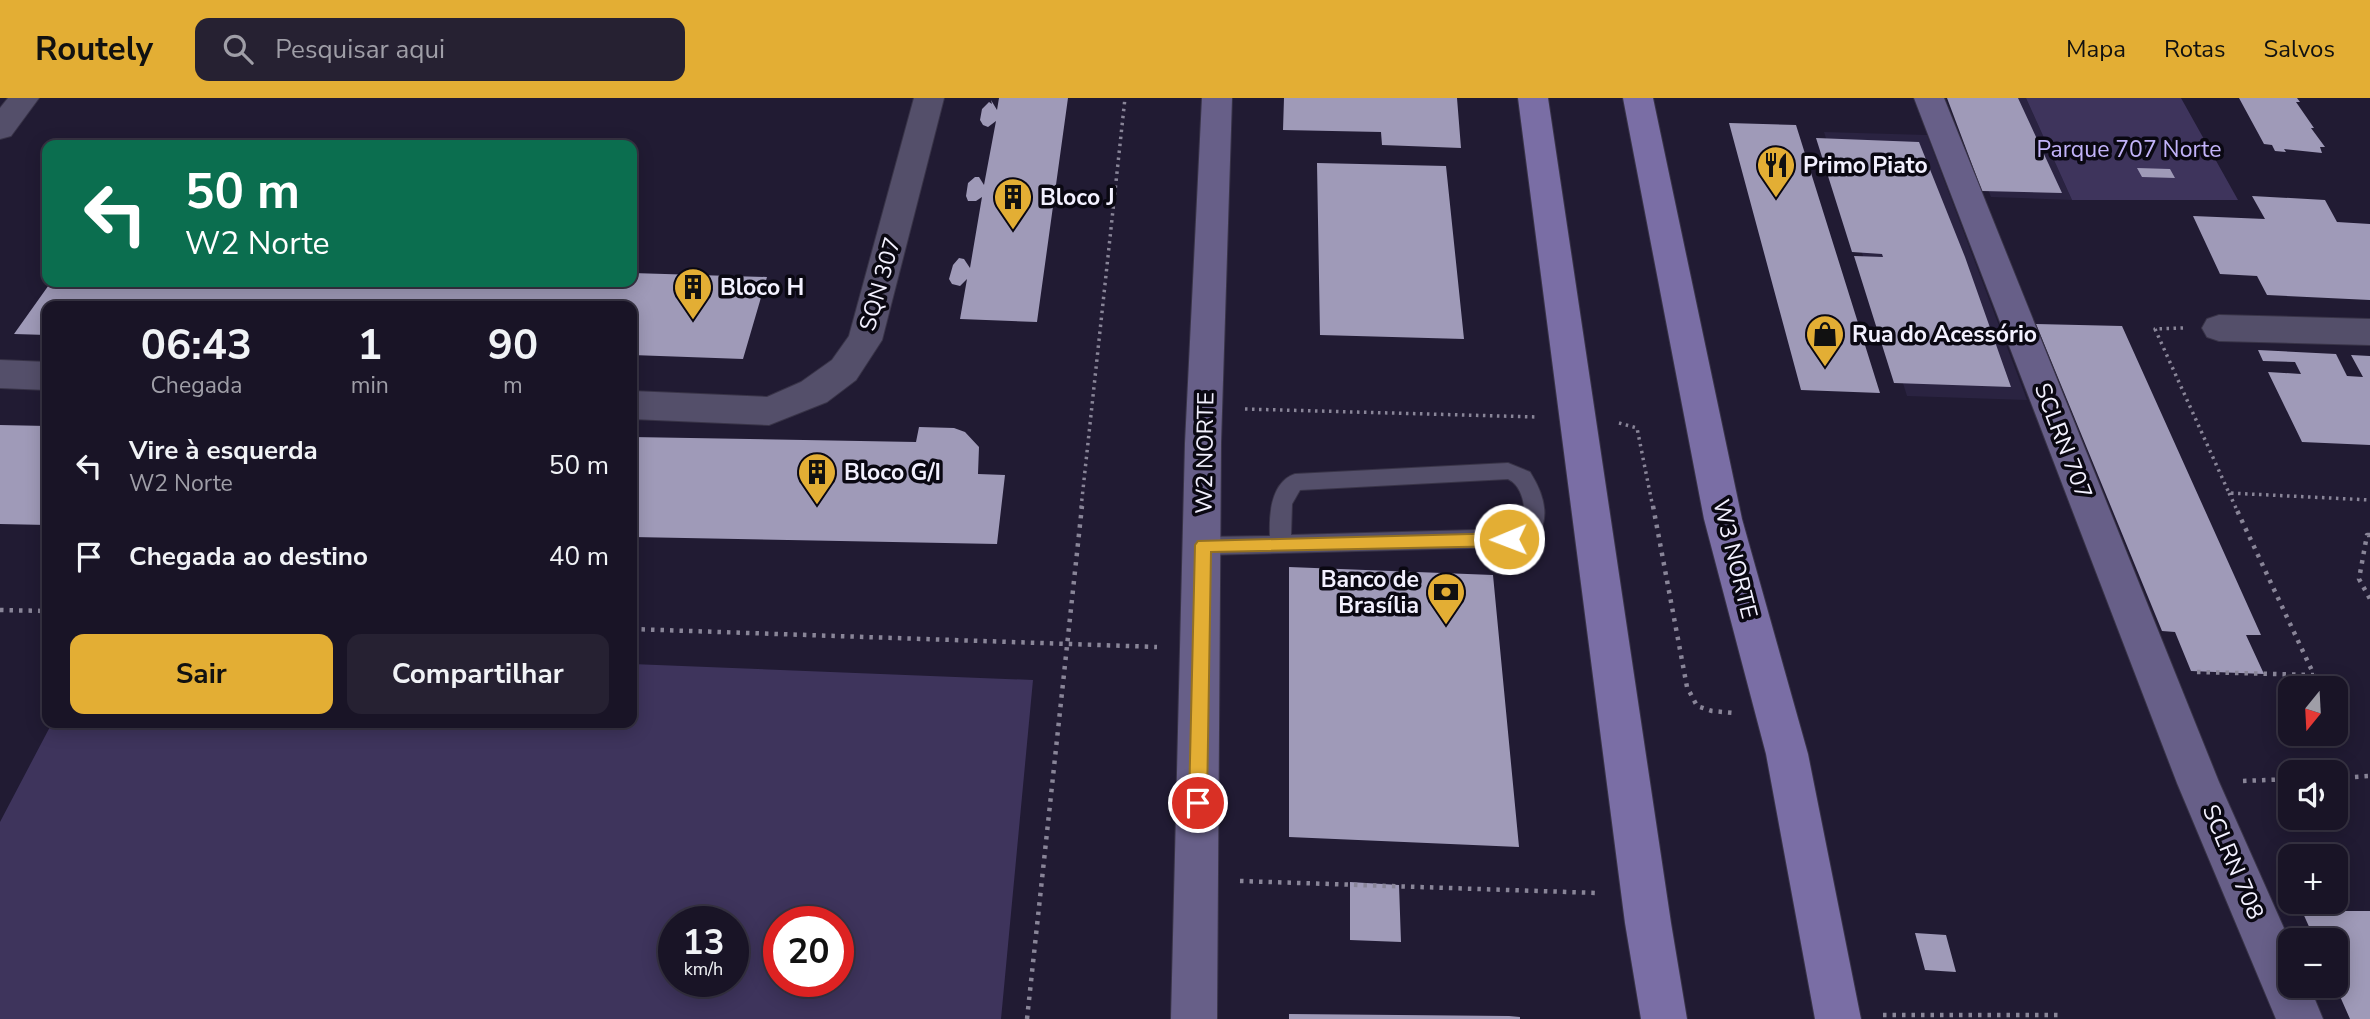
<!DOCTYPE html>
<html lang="pt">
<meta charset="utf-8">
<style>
:root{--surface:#191426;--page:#262132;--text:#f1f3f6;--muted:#9f9ea7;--line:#373343;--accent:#e3ae34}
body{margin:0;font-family:"Nunito Sans",sans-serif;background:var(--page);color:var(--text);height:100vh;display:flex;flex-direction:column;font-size:26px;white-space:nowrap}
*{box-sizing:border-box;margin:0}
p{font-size:23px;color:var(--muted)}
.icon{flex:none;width:38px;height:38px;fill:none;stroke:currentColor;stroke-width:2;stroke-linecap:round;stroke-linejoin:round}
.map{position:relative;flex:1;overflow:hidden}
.panel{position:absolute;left:42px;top:203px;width:595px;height:427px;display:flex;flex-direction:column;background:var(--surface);border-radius:14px;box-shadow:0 4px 18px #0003,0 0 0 2px var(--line)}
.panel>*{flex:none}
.banner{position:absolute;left:42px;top:42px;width:595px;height:147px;border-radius:14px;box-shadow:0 4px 18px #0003,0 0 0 2px var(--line);background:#0b6e4f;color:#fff;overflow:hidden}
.needle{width:46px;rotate:198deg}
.tools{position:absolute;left:2278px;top:578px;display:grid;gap:14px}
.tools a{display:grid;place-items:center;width:70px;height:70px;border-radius:14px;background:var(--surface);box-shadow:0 4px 18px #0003,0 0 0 2px var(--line);font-size:35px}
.speed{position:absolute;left:658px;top:808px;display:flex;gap:14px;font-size:35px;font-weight:700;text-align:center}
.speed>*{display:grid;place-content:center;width:91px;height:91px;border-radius:50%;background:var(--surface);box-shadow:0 4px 18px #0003,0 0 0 2px var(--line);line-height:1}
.speed small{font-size:18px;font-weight:400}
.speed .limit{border:10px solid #d22;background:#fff;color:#111}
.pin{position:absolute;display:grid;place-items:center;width:60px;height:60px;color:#fff;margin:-30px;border:4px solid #fff;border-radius:50%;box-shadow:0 2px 7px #0007}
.me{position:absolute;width:77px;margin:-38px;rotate:269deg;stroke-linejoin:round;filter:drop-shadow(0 0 5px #0008)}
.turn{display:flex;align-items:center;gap:24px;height:147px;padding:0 28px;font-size:32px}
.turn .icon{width:91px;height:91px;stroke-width:2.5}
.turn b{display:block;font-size:49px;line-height:60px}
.eta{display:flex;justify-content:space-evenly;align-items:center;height:119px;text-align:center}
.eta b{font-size:42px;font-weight:700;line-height:49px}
.action{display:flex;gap:14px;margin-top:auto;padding:14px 28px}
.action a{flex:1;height:80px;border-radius:14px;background:var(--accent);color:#111;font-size:28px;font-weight:700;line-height:80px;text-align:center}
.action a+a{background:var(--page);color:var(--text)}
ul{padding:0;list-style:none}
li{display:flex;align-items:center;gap:21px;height:91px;padding:0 28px}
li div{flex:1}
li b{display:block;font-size:26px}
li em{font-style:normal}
header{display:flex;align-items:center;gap:42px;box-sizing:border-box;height:98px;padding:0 35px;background:var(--accent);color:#111}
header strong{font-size:33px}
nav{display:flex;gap:38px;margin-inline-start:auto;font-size:24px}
.search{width:490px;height:63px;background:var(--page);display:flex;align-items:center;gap:18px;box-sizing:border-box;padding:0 24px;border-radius:14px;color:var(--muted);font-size:26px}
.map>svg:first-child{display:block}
.built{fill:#2a2341}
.green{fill:#3e345c;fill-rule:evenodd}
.building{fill:#9f9ab8}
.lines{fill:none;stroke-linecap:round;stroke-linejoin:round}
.lane-casing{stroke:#393448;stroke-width:2}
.street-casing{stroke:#393448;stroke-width:2}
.secondary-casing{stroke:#393448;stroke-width:2}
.primary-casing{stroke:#393448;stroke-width:2}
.path-far1{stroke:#898598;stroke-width:3.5;stroke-dasharray:2.5 4.5;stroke-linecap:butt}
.path{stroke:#898598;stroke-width:4.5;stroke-dasharray:3.5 6;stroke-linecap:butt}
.lane{fill:#544f6a;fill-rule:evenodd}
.street{fill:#544f6a;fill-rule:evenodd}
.secondary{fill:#675f88;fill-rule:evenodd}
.primary{fill:#7a6ea5;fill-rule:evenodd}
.route{fill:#e3ae34;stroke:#947122;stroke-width:2}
.labels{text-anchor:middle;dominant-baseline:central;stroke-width:7;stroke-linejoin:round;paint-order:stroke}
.park-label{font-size:23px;fill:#c2b3f9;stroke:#0a0812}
.poi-label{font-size:23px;font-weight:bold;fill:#f3f1ff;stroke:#0a0812;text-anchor:start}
.street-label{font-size:23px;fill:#f3f1ff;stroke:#0a0812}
</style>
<header>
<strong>Routely</strong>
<div class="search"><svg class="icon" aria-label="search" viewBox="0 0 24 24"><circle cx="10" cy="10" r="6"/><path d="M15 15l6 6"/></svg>Pesquisar aqui</div>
<nav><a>Mapa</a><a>Rotas</a><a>Salvos</a></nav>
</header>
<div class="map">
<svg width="2370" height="921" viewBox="0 0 2370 921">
<rect width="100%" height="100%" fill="#211b33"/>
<path class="built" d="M1951,0H2026L2072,102L1991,99Z
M1824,34L1927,37L2027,302L1907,298Z"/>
<path class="green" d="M2026,0H2181L2238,102H2072Z
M632,566L1033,582L1001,921H0V724L52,625H632ZM674,824H733V884H674ZM779,824H838V884H779Z"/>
<path class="building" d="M999,0H1068L1037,224L960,221L967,181L960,188L952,186L949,181L953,167L959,160L964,161L970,170L982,99L976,103H968L966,98L968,85L975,79H979L984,87L996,23L988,29L983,27L980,22L982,11L989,4L992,6L991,2L997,12Z
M1284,0H1457L1461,50L1382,47L1381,34L1283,32Z
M1947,0H2018L2062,95L1982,93Z
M2239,0H2297L2300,4H2296L2314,30H2311L2325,49H2320L2322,55L2284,51L2286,54L2275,53L2272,47L2264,46Z
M1729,25L1796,27L1880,295L1801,292Z
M1816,40L1919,44L1965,159L2011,289L1894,285L1854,158L1883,159L1882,156L1852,154Z
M1317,65L1446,68L1464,241L1320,237Z
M2137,70L2170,71L2175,80L2142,79Z
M2252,98L2325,102L2337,124L2370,126V202L2267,197L2257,178L2220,176L2193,118L2265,121Z
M632,175L767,179L743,261L632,257V208H47V237L14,236L51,184H632Z
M2036,226L2122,228L2261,537H2246L2264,576L2191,573L2175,534L2162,533Z
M2258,252L2336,256L2347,278L2363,279L2351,257L2370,258V347L2302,344L2268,274L2301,276L2295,264L2263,263Z
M0,327L47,328V427L0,426Z
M919,329L954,330L965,334L979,349L978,376L1005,377L997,446L632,439V339L916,344Z
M1289,469L1493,477L1519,749L1289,739Z
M1350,784L1399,787L1401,844L1350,842Z
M2302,813H2370V921H2350L2335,887L2336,842H2315Z
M1915,835L1946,837L1956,874L1925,872Z
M1289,916L1509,918L1520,919V921H1289Z"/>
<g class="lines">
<defs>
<path id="lane" d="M1508,365L1530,374C1542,393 1551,417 1538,437L1512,449L1203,457L1196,454L1193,448L1196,442L1203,439L1270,438C1269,416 1271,384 1295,376ZM1508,381C1523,388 1526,410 1524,425L1512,431L1291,437L1292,406L1300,392Z"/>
<path id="street" d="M8,0H39L11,38L0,41V10Z
M914,0H944L882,242L856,282L827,304L769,327L632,321V293L767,299L801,284L832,262L849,238Z
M2219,217L2370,221V247L2219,243L2207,239L2202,230L2207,221Z
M0,262L47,264V292L0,290Z"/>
<path id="secondary" d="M1202,0H1232L1221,345L1217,921H1171L1185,345Z
M1914,0H1944L2219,684L2291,846V887H2309L2323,921H2276L2177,685Z"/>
<path id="primary" d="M1518,0H1548L1671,825L1687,921H1641L1625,825Z
M1623,0H1653L1742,421L1808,656L1861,921H1815L1766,656L1704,421Z"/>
</defs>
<use href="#lane" class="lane-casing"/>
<use href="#street" class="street-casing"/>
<use href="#secondary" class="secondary-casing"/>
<use href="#primary" class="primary-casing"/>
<path class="path-far1" d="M2183,230L2155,231L2229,395L2370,402
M1245,311L1537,319
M1619,325L1637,330L1653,410
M2229,395L2236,410
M1081,410L1125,0"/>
<path class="path" d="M1653,408L1687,589L1697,608L1712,613L1734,615
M2370,437H2367L2359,481L2370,501
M0,512L47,513
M632,531L1157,549
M2197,574L2314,577L2235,408
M2336,680L2370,678
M2243,683L2291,681
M1240,783L1598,795
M1883,917H2060
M1027,921L1082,408"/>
<use href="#lane" class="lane"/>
<use href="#street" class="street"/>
<use href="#secondary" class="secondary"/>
<use href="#primary" class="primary"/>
</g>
<path class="route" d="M1509,435L1515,437L1517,441L1515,446L1509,448L1211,454L1207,705L1204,711L1198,713L1192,711L1189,705L1195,447L1198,443Z"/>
<defs>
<symbol id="restaurant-pin" viewBox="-11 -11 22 30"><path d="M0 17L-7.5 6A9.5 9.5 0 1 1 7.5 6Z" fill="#e3ae34" stroke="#0a0812"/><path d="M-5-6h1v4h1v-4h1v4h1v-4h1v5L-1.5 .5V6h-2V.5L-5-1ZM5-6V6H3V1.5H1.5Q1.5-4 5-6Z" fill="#111"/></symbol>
<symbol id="building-pin" viewBox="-11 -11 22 30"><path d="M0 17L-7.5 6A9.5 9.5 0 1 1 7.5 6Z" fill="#e3ae34" stroke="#0a0812"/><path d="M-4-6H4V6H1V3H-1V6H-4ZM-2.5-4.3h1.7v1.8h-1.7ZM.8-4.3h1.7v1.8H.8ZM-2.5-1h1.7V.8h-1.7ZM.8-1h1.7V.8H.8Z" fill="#111"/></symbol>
<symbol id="shop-pin" viewBox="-11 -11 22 30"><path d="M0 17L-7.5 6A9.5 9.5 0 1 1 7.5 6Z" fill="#e3ae34" stroke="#0a0812"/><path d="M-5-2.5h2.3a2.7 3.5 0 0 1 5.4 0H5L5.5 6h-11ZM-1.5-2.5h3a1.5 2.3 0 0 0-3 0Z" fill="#111"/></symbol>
<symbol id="bank-pin" viewBox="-11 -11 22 30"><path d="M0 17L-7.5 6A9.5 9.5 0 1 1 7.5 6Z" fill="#e3ae34" stroke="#0a0812"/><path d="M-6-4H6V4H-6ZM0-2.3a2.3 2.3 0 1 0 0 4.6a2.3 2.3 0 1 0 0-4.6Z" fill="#111"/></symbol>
</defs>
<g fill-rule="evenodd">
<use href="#restaurant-pin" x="1754" y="45" width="44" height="60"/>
<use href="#building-pin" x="991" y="77" width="44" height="60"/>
<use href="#building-pin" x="671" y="167" width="44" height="60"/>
<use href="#shop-pin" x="1803" y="214" width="44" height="60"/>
<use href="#building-pin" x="795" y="352" width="44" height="60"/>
<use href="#bank-pin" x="1424" y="472" width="44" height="60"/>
</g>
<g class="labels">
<g class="park-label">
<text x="2129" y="51">Parque 707 Norte</text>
</g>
<g class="poi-label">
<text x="1803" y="67">Primo Piato</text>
<text x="1040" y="99">Bloco J</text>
<text x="720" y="189">Bloco H</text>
<text x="1852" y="236">Rua do Acessório</text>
<text x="844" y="374">Bloco G/I</text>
<text x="1419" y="481" text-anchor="end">Banco de<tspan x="1419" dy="26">Brasília</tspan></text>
</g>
<g class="street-label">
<text transform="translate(880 186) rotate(-74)">SQN 307</text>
<text transform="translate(2063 343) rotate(69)">SCLRN 707</text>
<text transform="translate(1205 355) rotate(-89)">W2 NORTE</text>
<text transform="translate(1735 461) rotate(76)">W3 NORTE</text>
<text transform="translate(2233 764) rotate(67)">SCLRN 708</text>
</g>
</g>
</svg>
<div class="tools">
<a><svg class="needle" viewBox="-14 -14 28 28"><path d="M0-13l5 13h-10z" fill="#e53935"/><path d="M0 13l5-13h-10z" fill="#9f9ea7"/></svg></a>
<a><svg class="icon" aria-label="sound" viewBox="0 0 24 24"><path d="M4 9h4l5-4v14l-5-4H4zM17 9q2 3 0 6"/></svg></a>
<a>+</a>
<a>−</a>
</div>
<div class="speed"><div>13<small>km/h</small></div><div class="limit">20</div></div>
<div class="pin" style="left:1198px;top:705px;background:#d93025"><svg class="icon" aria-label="arrive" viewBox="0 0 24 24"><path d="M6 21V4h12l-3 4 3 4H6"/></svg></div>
<svg class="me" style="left:1509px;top:441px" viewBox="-20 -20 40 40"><circle r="17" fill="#e3ae34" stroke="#fff" stroke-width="3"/><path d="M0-11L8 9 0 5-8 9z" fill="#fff"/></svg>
<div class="banner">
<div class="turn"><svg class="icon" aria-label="left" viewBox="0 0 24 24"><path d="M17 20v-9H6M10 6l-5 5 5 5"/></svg><div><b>50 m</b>W2 Norte</div></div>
</div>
<section class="panel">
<div class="eta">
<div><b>06:43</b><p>Chegada</p></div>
<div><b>1</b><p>min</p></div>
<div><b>90</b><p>m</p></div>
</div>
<ul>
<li><svg class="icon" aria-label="left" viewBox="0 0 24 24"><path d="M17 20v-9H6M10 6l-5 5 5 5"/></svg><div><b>Vire à esquerda</b><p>W2 Norte</p></div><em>50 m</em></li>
<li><svg class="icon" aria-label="arrive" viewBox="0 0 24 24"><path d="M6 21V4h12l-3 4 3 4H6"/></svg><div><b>Chegada ao destino</b></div><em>40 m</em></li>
</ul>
<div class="action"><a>Sair</a><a>Compartilhar</a></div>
</section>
</div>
